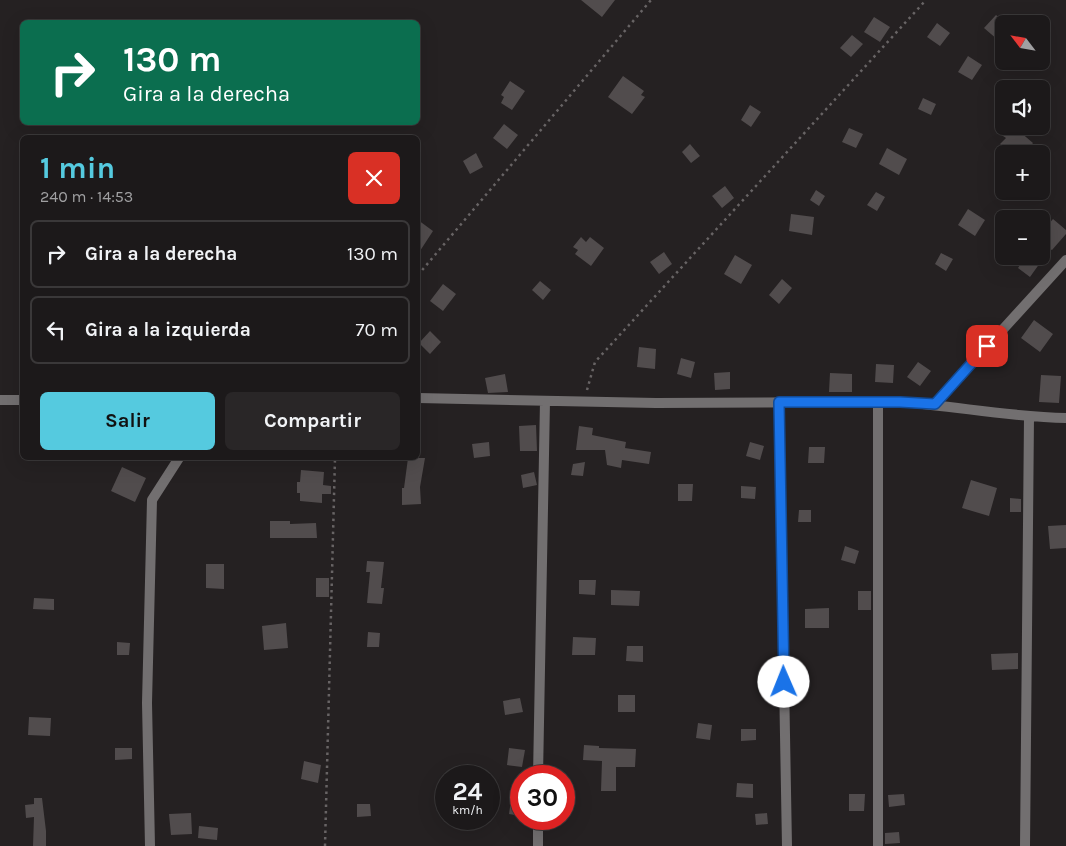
<!DOCTYPE html>
<html lang="es">
<meta charset="utf-8">
<style>
:root{--surface:#1c191a;--page:#292627;--text:#f1f3f6;--muted:#a0a0a2;--line:#3a3839;--accent:#55cadf}
body{margin:0;font-family:Karla,sans-serif;background:var(--page);color:var(--text);height:100vh;display:flex;flex-direction:column;font-size:19px;white-space:nowrap}
*{box-sizing:border-box;margin:0}
p{font-size:16px;color:var(--muted)}
.icon{flex:none;width:28px;height:28px;fill:none;stroke:currentColor;stroke-width:2;stroke-linecap:round;stroke-linejoin:round}
.map{position:relative;flex:1;overflow:hidden}
.drawer{position:absolute;left:20px;top:135px;width:400px;height:325px;display:flex;flex-direction:column;background:var(--surface);border-radius:8px;box-shadow:0 5px 20px #0002,0 0 0 1px var(--line)}
.drawer>*{flex:none}
.top-card{position:absolute;left:20px;top:20px;width:400px;height:105px;border-radius:8px;box-shadow:0 5px 20px #0002,0 0 0 1px var(--line);background:#0b6e4f;color:#fff;overflow:hidden}
.needle{width:32px;rotate:301deg}
.tools{position:absolute;left:995px;top:15px;display:grid;gap:10px}
.tools a{display:grid;place-items:center;width:55px;height:55px;border-radius:8px;background:var(--surface);box-shadow:0 5px 20px #0002,0 0 0 1px var(--line);font-size:25px}
.speed{position:absolute;left:435px;top:765px;display:flex;gap:10px;font-size:25px;font-weight:700;text-align:center}
.speed>*{display:grid;place-content:center;width:65px;height:65px;border-radius:50%;background:var(--surface);box-shadow:0 5px 20px #0002,0 0 0 1px var(--line);line-height:1}
.speed small{font-size:12px;font-weight:400}
.speed .limit{border:8px solid #d22;background:#fff;color:#111}
.pin{position:absolute;display:grid;place-items:center;width:42px;height:42px;color:#fff;margin:-21px;border-radius:10px;box-shadow:0 2px 8px #0006}
.me{position:absolute;width:55px;margin:-28px;rotate:359deg;stroke-linejoin:round;filter:drop-shadow(0 0 4px #0008)}
.turn{display:flex;align-items:center;gap:18px;height:105px;padding:0 20px;font-size:22px}
.turn .icon{width:65px;height:65px;stroke-width:2.5}
.turn b{display:block;font-size:35px;line-height:42px}
.round{display:grid;place-items:center;flex:none;width:52px;height:52px;border-radius:8px;background:var(--page)}
.headline{display:flex;align-items:center;justify-content:space-between;height:85px;padding:0 20px}
h1{font-size:30px;font-weight:700;line-height:38px;color:var(--accent)}
.button{display:flex;gap:10px;margin-top:auto;padding:10px 20px}
.button a{flex:1;height:58px;border-radius:8px;background:var(--accent);color:#111;font-size:20px;font-weight:700;line-height:58px;text-align:center}
.button a+a{background:var(--page);color:var(--text)}
ul{padding:0;list-style:none}
li{display:flex;align-items:center;gap:15px;height:68px;margin:0 10px 8px;padding:0 10px;border:2px solid var(--line);border-radius:8px}
li div{flex:1}
li b{display:block;font-size:19px}
li em{font-style:normal}
.map>svg:first-child{display:block}
.building{fill:#514c4d}
.lines{fill:none;stroke-linecap:round;stroke-linejoin:round}
.path{stroke:#686465;stroke-width:2.5;stroke-dasharray:2.5 4;stroke-linecap:butt}
.minor{stroke:#726f70;stroke-width:10}
.route-casing{stroke:#114b97;stroke-width:12}
.route{stroke:#1a73e8;stroke-width:9}
</style>
<div class="map">
<svg width="1066" height="846" viewBox="0 0 1066 846">
<rect width="100%" height="100%" fill="#252122"/>
<path class="building" d="M581,0H615L602,17Z
M996,15L1004,22V34L998,40L984,28Z
M874,17L890,27L880,42L864,32Z
M937,23L950,33L940,46L927,37Z
M852,35L863,44L851,57L840,48Z
M968,56L982,65L972,80L958,72Z
M623,76L644,91L641,95L645,97L632,114L608,97Z
M510,81L525,91L512,110L501,103L504,97L501,95Z
M923,98L936,104L931,115L918,109Z
M750,105L761,112L751,127L741,120Z
M504,124L518,135L507,149L493,138Z
M1006,126H1013L1033,143L1024,154H1011L1000,144L1006,138L1000,134Z
M849,128L863,134L856,148L842,142Z
M690,144L700,156L691,163L682,152Z
M887,148L907,159L899,175L879,164Z
M476,153L483,167L470,174L463,161Z
M725,186L734,198L722,208L712,196Z
M816,190L825,196L819,206L810,200Z
M876,192L885,197L877,211L867,205Z
M968,209L985,220L975,236L958,225Z
M791,214L814,217L812,235L789,231Z
M1053,219L1066,230V234L1052,250L1050,249L1030,277L1018,268L1026,256H1041V233Z
M418,220L433,231L418,254Z
M581,237L586,242L590,237L604,248L591,266L575,254L578,250L573,247Z
M664,252L672,264L659,274L650,262Z
M941,253L953,259L946,271L935,264Z
M735,255L752,265L741,284L724,274Z
M782,279L792,288L779,304L769,295Z
M540,281L551,290L543,300L532,290Z
M443,284L456,294L443,311L430,301Z
M1034,320L1053,334L1040,352L1021,338Z
M430,331L441,342L430,354L419,343Z
M639,347L656,349L655,369L637,367Z
M681,358L695,362L691,378L677,374Z
M918,362L931,371L920,386L907,377Z
M876,364L894,365L893,383L875,382Z
M730,372V389L715,390L714,373Z
M830,373L852,374V392H829Z
M505,374L508,392L488,393L485,378Z
M1041,375L1061,376L1059,403L1039,402Z
M536,425L537,451H520L519,426Z
M579,426L593,428L592,435L626,442L625,448L651,452L649,464L622,460L621,468L607,465L605,450H576Z
M489,442L490,456L474,458L472,444Z
M750,442L764,446L760,460L746,456Z
M809,447H825L824,463H808Z
M408,458H425L420,487L421,504L402,505V488H404Z
M585,462L583,476L571,475L573,464Z
M122,467L146,478L135,502L111,491Z
M301,470L324,472L323,485L331,486V494H322V503L300,501V493H297V482H300Z
M534,472L537,485L523,488L521,475Z
M971,480L997,488L989,516L962,508Z
M678,484H693L692,501H678Z
M741,486L756,487L755,499L741,498Z
M1010,498L1021,499V512H1010Z
M799,510H811V522H798Z
M270,521H290V524L316,523L317,538H270Z
M1066,525V548L1050,549L1048,526Z
M845,546L859,551L855,564L841,560Z
M367,561L384,562L381,588H384L382,604L367,603L370,572H366Z
M206,564H224V589L206,588Z
M316,578H329V597H316Z
M579,580H596L595,595L579,594Z
M611,590L640,591L639,606L611,605Z
M858,591H871V610H858Z
M34,598L54,599V610L33,609Z
M829,608V628H805V609Z
M286,623L288,648L264,650L262,626Z
M368,632L380,633L379,647H367Z
M573,637L596,638L595,655H572Z
M117,642L130,643L129,655H117Z
M627,646H643V662L626,661Z
M1018,653V669L992,670L991,654Z
M618,695H635V712H618Z
M520,698L523,712L505,715L503,701Z
M29,717L51,718L50,736L28,735Z
M698,723L712,725L710,740L696,738Z
M741,729H756V740L741,741Z
M584,745L599,746V748L636,749L635,767H616V791H601L602,761L583,760Z
M115,748H132V759L115,760Z
M509,748L525,750L522,767L507,765Z
M304,761L321,765L318,783L301,779Z
M737,783L753,784V798L736,797Z
M849,794H865L864,811H849Z
M904,794L905,805L889,807L888,795Z
M34,798H42L46,831V846H33L34,817L26,818L25,805L34,804Z
M511,800L521,802V816L509,814Z
M357,804H370L371,816L357,817Z
M191,813L192,834L171,835L169,814Z
M767,813L768,824L756,825L755,814Z
M199,826L218,828L217,840L198,838Z
M899,832L900,843L885,844V833Z"/>
<g class="lines">
<path class="path" d="M418,275L651,0
M587,390L595,362L926,0
M325,846L335,458"/>
<path class="minor" d="M418,398L656,403L900,402C956,406 1010,417 1066,418
M0,400H22
M779,402L787,846
M935,404L1066,260
M538,776L545,401
M538,819V846
M150,846L147,703L152,500L179,458
M878,846V402
M1025,846L1029,417"/>
</g>
<g class="lines">
<defs>
<path id="route" d="M784,682L779,402H900L935,404L987,346"/>
</defs>
<use href="#route" class="route-casing"/>
<use href="#route" class="route"/>
</g>
</svg>
<div class="tools">
<a><svg class="needle" viewBox="-14 -14 28 28"><path d="M0-13l5 13h-10z" fill="#e53935"/><path d="M0 13l5-13h-10z" fill="#a0a0a2"/></svg></a>
<a><svg class="icon" aria-label="sound" viewBox="0 0 24 24"><path d="M4 9h4l5-4v14l-5-4H4zM17 9q2 3 0 6"/></svg></a>
<a>+</a>
<a>−</a>
</div>
<div class="speed"><div>24<small>km/h</small></div><div class="limit">30</div></div>
<div class="pin" style="left:987px;top:346px;background:#d93025"><svg class="icon" aria-label="arrive" viewBox="0 0 24 24"><path d="M6 21V4h12l-3 4 3 4H6"/></svg></div>
<svg class="me" style="left:784px;top:682px" viewBox="-20 -20 40 40"><circle r="19" fill="#fff"/><path d="M0-13L10 11 0 6-10 11z" fill="#1a73e8"/></svg>
<div class="top-card">
<div class="turn"><svg class="icon" aria-label="right" viewBox="0 0 24 24"><path d="M7 20v-9h11M14 6l5 5-5 5"/></svg><div><b>130 m</b>Gira a la derecha</div></div>
</div>
<section class="drawer">
<div class="headline"><div><h1>1 min</h1><p>240 m · 14:53</p></div><a class="round" style="background:#d93025;color:#fff"><svg class="icon" aria-label="close" viewBox="0 0 24 24"><path d="M6 6l12 12M18 6L6 18"/></svg></a></div>
<ul>
<li><svg class="icon" aria-label="right" viewBox="0 0 24 24"><path d="M7 20v-9h11M14 6l5 5-5 5"/></svg><div><b>Gira a la derecha</b></div><em>130 m</em></li>
<li><svg class="icon" aria-label="left" viewBox="0 0 24 24"><path d="M17 20v-9H6M10 6l-5 5 5 5"/></svg><div><b>Gira a la izquierda</b></div><em>70 m</em></li>
</ul>
<div class="button"><a>Salir</a><a>Compartir</a></div>
</section>
</div>
